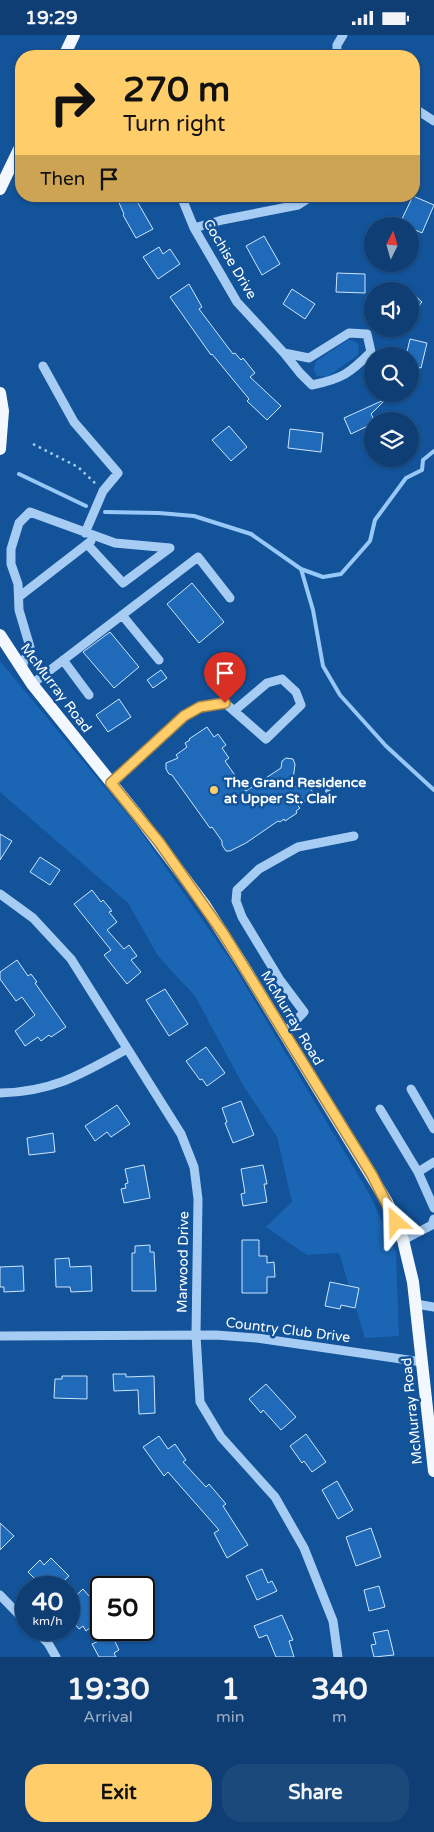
<!DOCTYPE html>
<style>
:root{--surface:#0e3e74;--page:#1c497c;--text:#f1f3f6;--muted:#9baec5;--line:#2e5786;--accent:#ffcd69}
body{margin:0;font-family:"Varela Round",sans-serif;background:var(--page);color:var(--text);height:100vh;display:flex;flex-direction:column;font-size:19px;white-space:nowrap}
*{box-sizing:border-box;margin:0}
p{font-size:16px;color:var(--muted)}
.icon{flex:none;width:28px;height:28px;fill:none;stroke:currentColor;stroke-width:2;stroke-linecap:round;stroke-linejoin:round}
.map{position:relative;height:1622px;overflow:hidden}
.drawer{display:flex;flex-direction:column;background:var(--surface);flex:1}
.drawer>*{flex:none}
.hud{position:absolute;left:15px;top:15px;width:405px;height:152px;border-radius:20px;box-shadow:0 1px 4px #0004,0 0 0 1px var(--line);background:#ffcd69;color:#111;overflow:hidden}
.needle{width:32px;rotate:5deg}
.tools{position:absolute;left:364px;top:182px;display:grid;gap:10px}
.tools a{display:grid;place-items:center;width:55px;height:55px;border-radius:50%;background:var(--surface);box-shadow:0 1px 4px #0004,0 0 0 1px var(--line);font-size:25px}
.speed{position:absolute;left:15px;top:1541px;display:flex;gap:10px;font-size:25px;font-weight:700;text-align:center}
.speed>*{display:grid;place-content:center;width:65px;height:65px;border-radius:50%;background:var(--surface);box-shadow:0 1px 4px #0004,0 0 0 1px var(--line);line-height:1}
.speed small{font-size:12px;font-weight:400}
.speed .limit{border:2px solid #111;border-radius:8px;background:#fff;color:#111}
.pin{position:absolute;display:grid;place-items:center;width:42px;height:42px;color:#fff;margin:-51px -21px;border-radius:50% 50% 50% 0;rotate:-45deg;box-shadow:0 0 5px #0007}
.pin .icon{rotate:45deg}
.me{position:absolute;width:55px;margin:-28px;rotate:335deg;stroke-linejoin:round;filter:drop-shadow(0 0 4px #0008)}
.turn{display:flex;align-items:center;gap:18px;height:105px;padding:0 25px;font-size:22px}
.turn .icon{width:65px;height:65px;stroke-width:2.5}
.turn b{display:block;font-size:35px;line-height:42px}
.then{display:flex;align-items:center;height:48px;padding:0 25px;background:#0003;gap:10px;font-size:19px}
.eta{display:flex;justify-content:space-evenly;align-items:center;height:85px;text-align:center}
.eta b{font-size:30px;font-weight:800;line-height:35px}
.action{display:flex;gap:10px;margin-top:auto;padding:10px 25px}
.action a{flex:1;height:58px;border-radius:20px;background:var(--accent);color:#111;font-size:20px;font-weight:800;line-height:58px;text-align:center}
.action a+a{background:var(--page);color:var(--text)}
.status{display:flex;justify-content:space-between;align-items:center;height:35px;padding:0 25px;background:var(--surface);direction:ltr}
.status svg{height:14px;fill:currentColor}
.map>svg:first-child{display:block}
.green{fill:#1a66b4}
.lines{fill:none;stroke-linecap:round;stroke-linejoin:round}
.stream{stroke:#98c8f7;stroke-width:4}
.building{fill:#206bb9;stroke:#cee5fd}
.path{stroke:#a6ccf4;stroke-width:2.5;stroke-dasharray:2.5 4;stroke-linecap:butt}
.minor{stroke:#a6ccf4;stroke-width:9}
.major{stroke:#f3f8ff;stroke-width:12}
.route-casing{stroke:#a68544;stroke-width:12}
.route{stroke:#ffcd69;stroke-width:9}
.poi-dot{fill:#ffcd69;stroke:#12539a;stroke-width:2}
.labels{text-anchor:middle;dominant-baseline:central;stroke-width:5;stroke-linejoin:round;paint-order:stroke}
.street-label{font-size:14px;fill:#fff;stroke:#12539a}
.poi-label{font-size:14px;font-weight:bold;fill:#fff;stroke:#12539a;text-anchor:start}
</style>
<div class="status"><b>19:29</b><svg viewBox="0 0 49 12"><path d="M0 12V9h3v3zM5 12V6h3v6zM10 12V3h3v9zM15 12V0h3v12zM26 1h20v11H26zM47 4h2v5h-2z"/></svg></div>
<div class="map">
<svg width="434" height="1622" viewBox="0 0 434 1622">
<rect width="100%" height="100%" fill="#12539a"/>
<path class="green" d="M348,305L354,306L359,310L358,320L327,342L317,341L314,335L316,326Z
M0,626L136,790L229,923L370,1160L396,1218L399,1301L365,1303L339,1218L307,1220L266,1192L292,1167L277,1102L243,1050L195,961L158,921L128,868L0,757Z"/>
<g class="lines">
<path class="stream" d="M19,439L86,471
M105,477L159,478L194,481L251,499L301,534L313,575L323,631L340,660L386,711L434,755
M301,534L323,542L341,539L370,506L375,485L406,443L422,435L423,425L434,416
M327,756L338,745"/>
</g>
<path class="building" d="M116,161H134L153,194L136,203L123,180L124,179Z
M413,161L434,170L422,198L400,188Z
M264,201L280,229L262,240L246,211Z
M159,212L163,219L170,214L180,229L158,244L143,222Z
M337,238L365,239V258L336,257Z
M189,249L202,272L199,274L233,319L235,318L241,325L243,323L255,338L250,342L281,371L267,385L247,366L249,364L212,319L211,320L170,262Z
M292,254L315,269L305,284L283,269Z
M410,256L422,267L410,281Z
M410,304L427,308L421,333L410,330V321H406Z
M386,364L371,379L375,386H372V389L351,399L344,383Z
M229,391L247,412L231,426L212,405Z
M290,394L323,398L321,417L288,413Z
M192,548L224,587L199,608L167,569Z
M110,597L139,632L114,653L83,617Z
M161,635L167,643L153,653L147,645Z
M119,664L131,682L108,697L96,680Z
M207,692L214,702L218,699L226,710L222,713L229,723L225,726L246,756L281,733L282,726L286,723L293,724L295,729L292,754L305,745L314,759L298,771L300,773L296,776L297,778L285,786L284,784L280,787L278,786L246,808L230,816H226L222,810V806L212,792L210,793L172,740L169,739L166,734V728L178,723L176,720L187,712L185,708L190,705L189,704Z
M0,799L12,806L0,825Z
M40,822L60,835L50,850L30,837Z
M92,855L101,867L103,865L112,876L109,877L117,887L107,895L124,914L129,910L137,921L131,925L141,937L127,949L104,920L111,915L74,869Z
M17,925L28,941L31,939L37,947L35,948L66,992L51,1002L49,1000L41,1006L38,1002L25,1011L15,996L35,980L22,962L16,966L0,944V937Z
M165,954L188,989L169,1001L146,965Z
M206,1012L225,1038L207,1051L202,1044L200,1045L186,1026Z
M241,1066L254,1100L233,1108L225,1088L227,1087L222,1073Z
M117,1070L130,1089L111,1102L107,1097L95,1106L85,1091Z
M53,1098L55,1117L29,1120L27,1103Z
M144,1130L150,1163L124,1168L121,1154L126,1153L125,1149L128,1148L125,1134Z
M263,1130L267,1149H264L267,1167L243,1171L241,1159L245,1158L241,1134Z
M242,1205H259V1221H267V1228L274,1227L275,1242H267V1258H242Z
M150,1210V1217H154L156,1256H132V1218H135V1211Z
M69,1223L70,1232L91,1231L92,1256L71,1257L70,1252H56L55,1224Z
M23,1231L24,1256L4,1257V1252H0V1232Z
M330,1247L359,1253L355,1273L341,1270L340,1274L325,1271Z
M113,1339H126V1342L154,1341L155,1378L139,1379L138,1355L114,1356Z
M62,1341H87V1364L54,1363L55,1344H62Z
M266,1349L296,1382L281,1395L263,1375L261,1378L249,1364Z
M306,1399L326,1427L312,1437L304,1426L302,1428L290,1411Z
M159,1401L168,1414L175,1409L186,1425L183,1427L206,1452L209,1449L226,1469L223,1471L248,1510L227,1523L214,1498L219,1495L168,1437L164,1441L143,1412Z
M337,1446L353,1475L338,1484L322,1455Z
M0,1488L14,1501L0,1515Z
M371,1493L381,1522L356,1531L346,1502Z
M51,1523L69,1541L57,1552H43L28,1537L40,1525L44,1530Z
M262,1534L268,1548L272,1546L277,1556L257,1565L246,1541Z
M379,1551L385,1572L369,1576L364,1555Z
M83,1554L96,1569L90,1574L99,1585L86,1596L83,1591L79,1594L69,1582V1567Z
M282,1580L293,1605L289,1606L294,1622H276L267,1600L259,1603L254,1591Z
M388,1595L394,1620L374,1622L371,1610L376,1609L373,1598Z
M112,1600L119,1615L114,1618L116,1622H99L92,1609Z"/>
<g class="lines">
<path class="path" d="M33,409L78,432L97,450"/>
<path class="minor" d="M337,21V10L343,0
M414,73L434,86
M181,161L194,193L237,267L284,318L300,338L312,350C342,344 350,338 371,317L367,299L349,298L309,323L284,318
M194,193L222,185L298,170L312,161
M43,331L74,387L118,438L103,456L85,498
M20,561L91,506
M122,580L159,625
M63,625L89,660
M21,634L30,612L19,575L18,549L11,529V514L19,488L30,477L115,508L170,513L123,548L87,509
M32,649L198,522L230,563
M111,748L185,681L200,672L225,668L266,704L301,670L296,657L282,644L267,648L234,676
M0,859L33,883L71,924L181,1099L194,1132L198,1164L196,1300L200,1367L221,1402L275,1462L304,1513L333,1586L338,1622
M284,998L304,977L280,945L242,882L236,866L237,855L259,834L298,812L354,801
M411,1054L434,1094
M0,1058C53,1057 82,1039 127,1014
M380,1074L418,1137L434,1173
M418,1137L434,1127
M403,1205L432,1190L434,1184
M416,1269L434,1272
M0,1301L216,1300L257,1303L422,1327
M0,1560L26,1587
M35,1595L48,1608L56,1622"/>
<path class="major" d="M64,21L74,0
M0,154L21,110
M0,358L3,376L0,414
M0,600L32,649L138,781L204,869L244,932L387,1167L403,1205L413,1247L434,1436"/>
</g>
<g class="lines">
<defs>
<path id="route" d="M225,668L200,672L184,681L111,748L159,807L223,898L372,1140L396,1187"/>
</defs>
<use href="#route" class="route-casing"/>
<use href="#route" class="route"/>
</g>
<circle class="poi-dot" cx="214" cy="755" r="5"/>
<g class="labels">
<g class="street-label">
<text transform="translate(230 224) rotate(59)">Cochise Drive</text>
<text transform="translate(56 653) rotate(53)">McMurray Road</text>
<text transform="translate(292 983) rotate(59)">McMurray Road</text>
<text transform="translate(183 1227) rotate(-89)">Marwood Drive</text>
<text transform="translate(288 1295) rotate(7)">Country Club Drive</text>
<text transform="translate(412 1376) rotate(-96)">McMurray Road</text>
</g>
<g class="poi-label">
<text x="224" y="747">The Grand Residence<tspan x="224" dy="16">at Upper St. Clair</tspan></text>
</g>
</g>
</svg>
<div class="tools">
<a><svg class="needle" viewBox="-14 -14 28 28"><path d="M0-13l5 13h-10z" fill="#e53935"/><path d="M0 13l5-13h-10z" fill="#9baec5"/></svg></a>
<a><svg class="icon" aria-label="sound" viewBox="0 0 24 24"><path d="M4 9h4l5-4v14l-5-4H4zM17 9q2 3 0 6"/></svg></a>
<a><svg class="icon" aria-label="search" viewBox="0 0 24 24"><circle cx="10" cy="10" r="6"/><path d="M15 15l6 6"/></svg></a>
<a><svg class="icon" aria-label="layers" viewBox="0 0 24 24"><path d="M12 4l9 5-9 5-9-5zM3 14l9 5 9-5"/></svg></a>
</div>
<div class="speed"><div>40<small>km/h</small></div><div class="limit">50</div></div>
<div class="pin" style="left:225px;top:668px;background:#d93025"><svg class="icon" aria-label="arrive" viewBox="0 0 24 24"><path d="M6 21V4h12l-3 4 3 4H6"/></svg></div>
<svg class="me" style="left:396px;top:1187px" viewBox="-20 -20 40 40"><path d="M0-17L14 15 0 8-14 15z" fill="#ffcd69" stroke="#fff" stroke-width="4"/></svg>
<div class="hud">
<div class="turn"><svg class="icon" aria-label="right" viewBox="0 0 24 24"><path d="M7 20v-9h11M14 6l5 5-5 5"/></svg><div><b>270 m</b>Turn right</div></div>
<div class="then">Then<svg class="icon" aria-label="arrive" viewBox="0 0 24 24"><path d="M6 21V4h12l-3 4 3 4H6"/></svg></div>
</div>
</div>
<section class="drawer">
<div class="eta">
<div><b>19:30</b><p>Arrival</p></div>
<div><b>1</b><p>min</p></div>
<div><b>340</b><p>m</p></div>
</div>
<div class="action"><a>Exit</a><a>Share</a></div>
</section>
